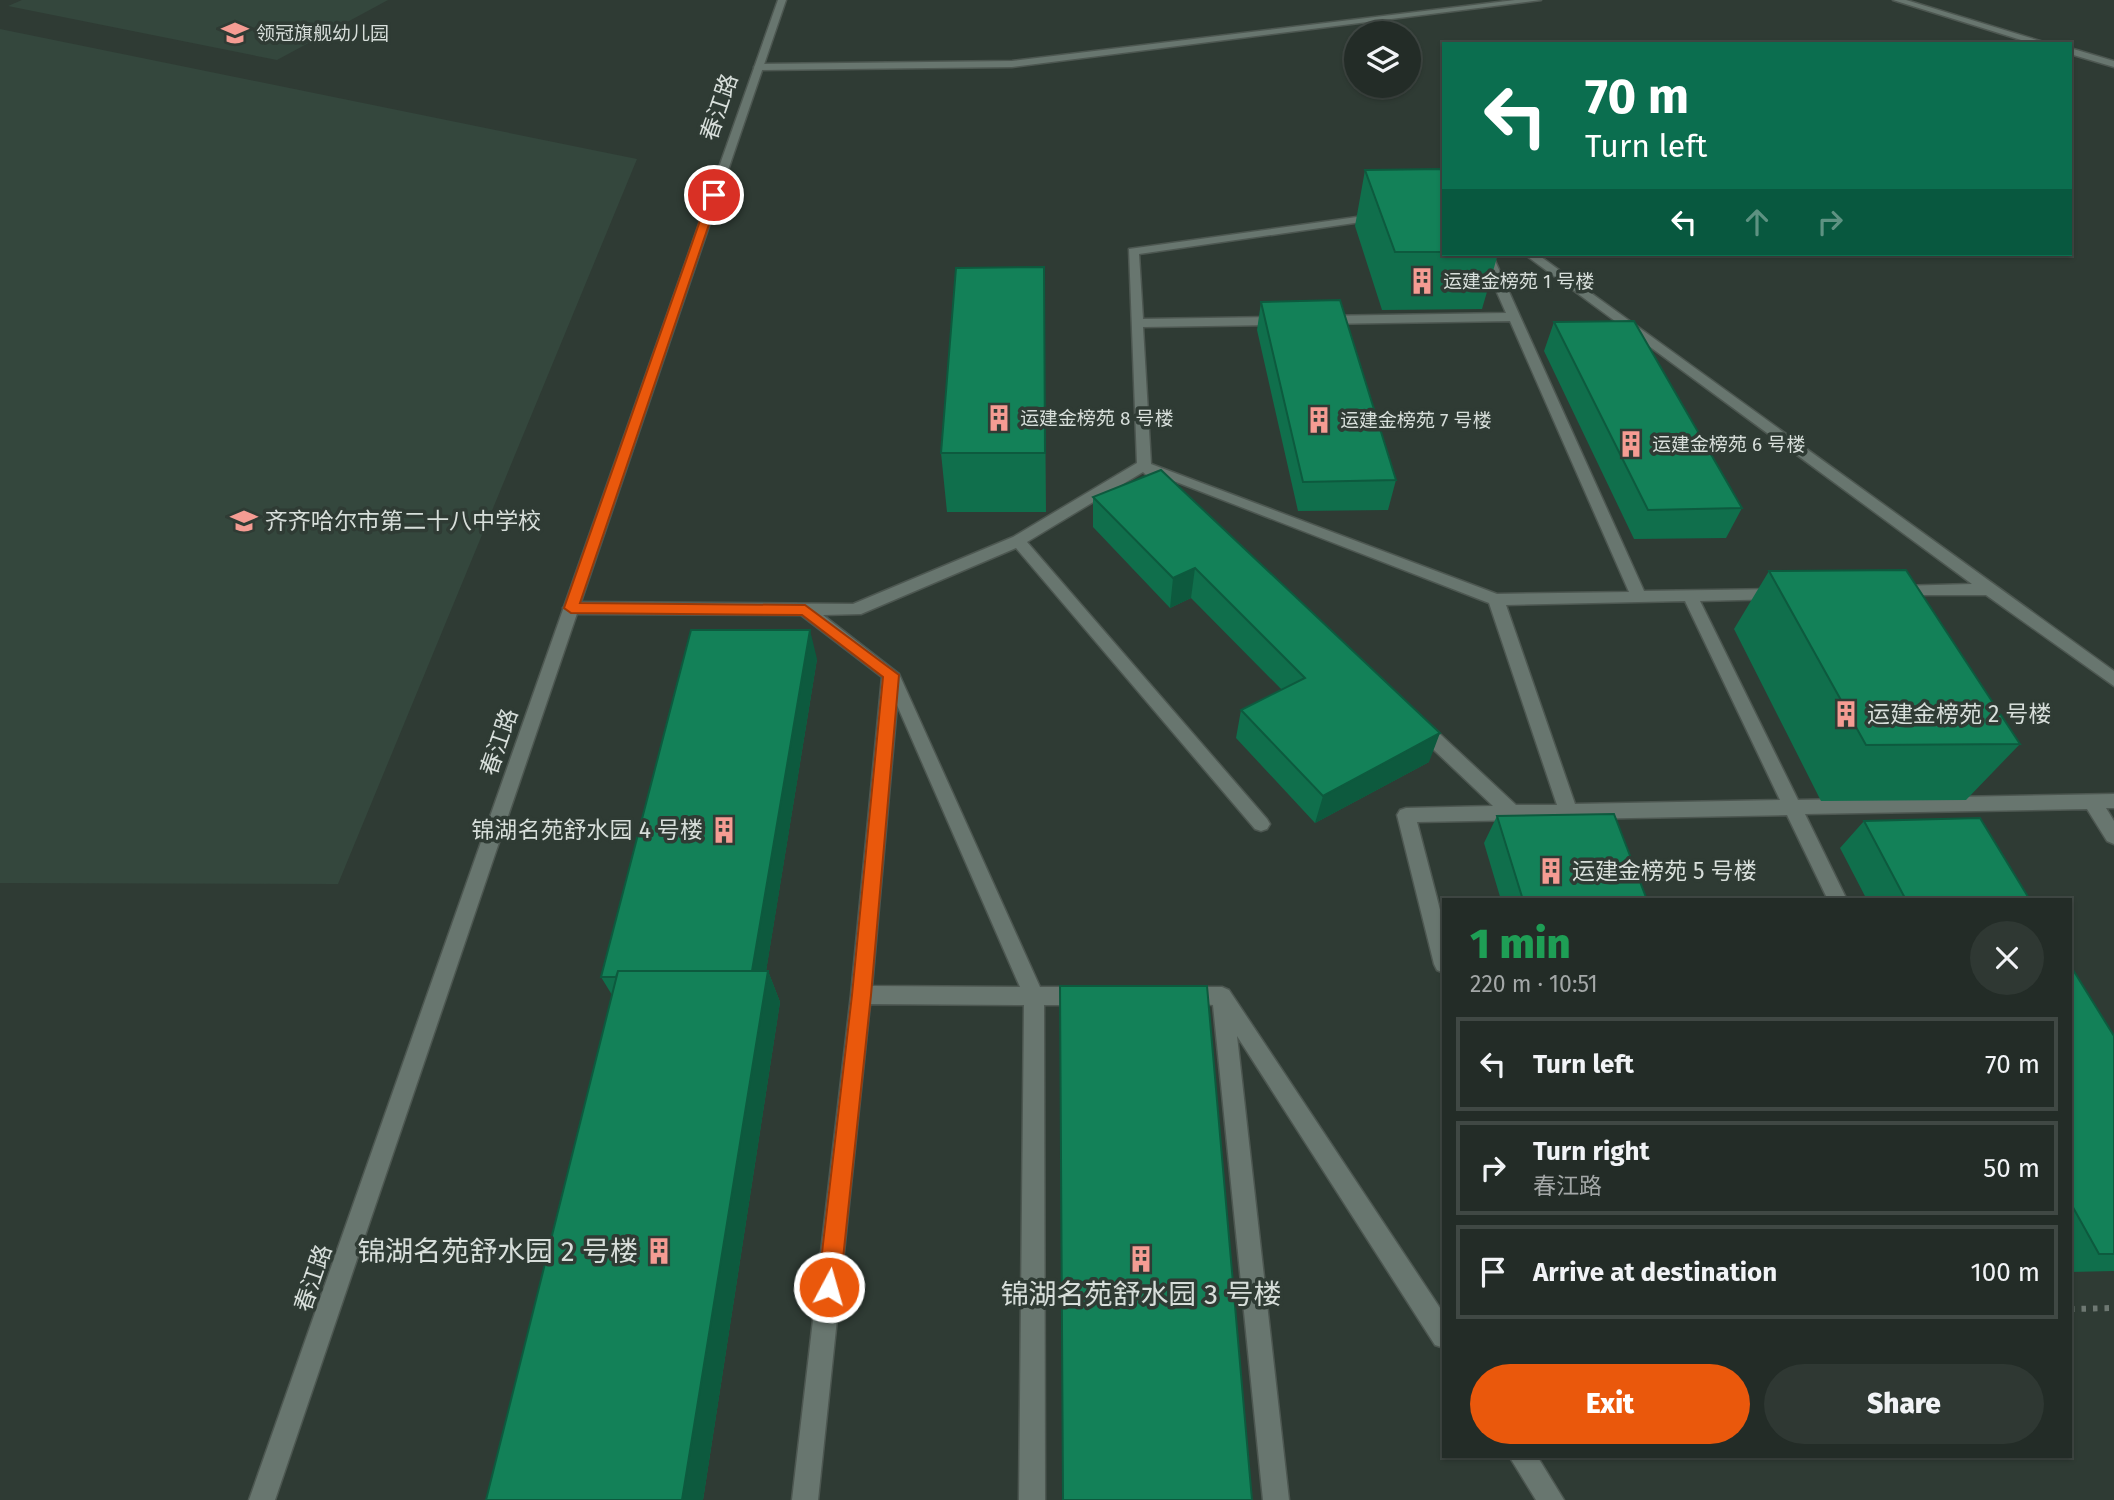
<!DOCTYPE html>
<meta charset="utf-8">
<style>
:root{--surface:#232c27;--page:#2f3833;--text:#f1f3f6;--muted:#a3a7a7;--line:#404844;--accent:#ea580c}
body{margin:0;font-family:"Fira Sans","Noto Sans SC",sans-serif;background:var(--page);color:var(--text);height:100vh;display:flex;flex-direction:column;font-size:26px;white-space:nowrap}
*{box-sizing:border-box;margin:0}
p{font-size:23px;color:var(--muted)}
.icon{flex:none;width:38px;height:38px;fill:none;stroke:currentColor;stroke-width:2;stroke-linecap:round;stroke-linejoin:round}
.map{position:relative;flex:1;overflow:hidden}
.panel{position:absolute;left:1442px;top:898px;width:630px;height:560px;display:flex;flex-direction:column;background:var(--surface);border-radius:0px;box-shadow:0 2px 5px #0004,0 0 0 2px var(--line)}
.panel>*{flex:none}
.hud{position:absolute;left:1442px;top:42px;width:630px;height:214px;border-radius:0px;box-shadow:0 2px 5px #0004,0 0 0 2px var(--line);background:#0b6e4f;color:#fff;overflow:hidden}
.buttons{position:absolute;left:1344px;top:21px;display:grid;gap:14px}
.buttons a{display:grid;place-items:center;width:77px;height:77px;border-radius:50%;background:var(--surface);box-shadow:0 2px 5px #0004,0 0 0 2px var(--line);font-size:35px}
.pin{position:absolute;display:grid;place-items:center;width:60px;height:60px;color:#fff;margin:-30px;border:4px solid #fff;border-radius:50%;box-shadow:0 2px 7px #0007}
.me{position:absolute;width:77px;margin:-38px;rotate:6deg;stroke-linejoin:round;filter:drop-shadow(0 0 5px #0008)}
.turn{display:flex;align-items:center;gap:24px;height:147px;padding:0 28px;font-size:32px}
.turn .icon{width:91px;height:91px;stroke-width:2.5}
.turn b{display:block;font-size:49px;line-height:60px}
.lanes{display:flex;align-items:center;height:66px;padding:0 28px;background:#0003;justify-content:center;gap:35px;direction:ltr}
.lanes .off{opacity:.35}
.round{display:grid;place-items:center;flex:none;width:74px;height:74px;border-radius:37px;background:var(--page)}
.headline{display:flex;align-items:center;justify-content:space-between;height:119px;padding:0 28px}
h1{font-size:42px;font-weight:800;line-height:52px;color:#1e9e55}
.cta{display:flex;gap:14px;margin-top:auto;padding:14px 28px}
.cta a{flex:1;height:80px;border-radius:42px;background:var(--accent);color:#fff;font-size:28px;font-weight:800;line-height:80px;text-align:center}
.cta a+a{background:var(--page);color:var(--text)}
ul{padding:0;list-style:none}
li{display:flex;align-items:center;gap:21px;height:94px;margin:0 14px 10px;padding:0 14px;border:4px solid var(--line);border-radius:0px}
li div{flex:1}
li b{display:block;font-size:26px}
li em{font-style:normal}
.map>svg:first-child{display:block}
.built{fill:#34473d}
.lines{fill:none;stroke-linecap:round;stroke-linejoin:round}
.street-casing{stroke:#4d5751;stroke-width:3}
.secondary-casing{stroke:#4d5751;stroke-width:3}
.path{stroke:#6e7872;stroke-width:6;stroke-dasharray:4.5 7;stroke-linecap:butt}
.street{fill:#68766f;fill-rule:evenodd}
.secondary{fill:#68766f;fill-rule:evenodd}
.wall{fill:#106f4c}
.shaded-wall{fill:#0d5a3e}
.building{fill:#138158;stroke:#0d5a3e;stroke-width:2}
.route{fill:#ea580c;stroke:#983908;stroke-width:2}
.labels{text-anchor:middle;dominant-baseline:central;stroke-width:7;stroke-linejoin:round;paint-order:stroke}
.far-poi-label{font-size:19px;fill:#d7deda;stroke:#2f3b34;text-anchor:start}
.street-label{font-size:23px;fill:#d7deda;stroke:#2f3b34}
.poi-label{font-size:23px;fill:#d7deda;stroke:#2f3b34;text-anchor:start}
.near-poi-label{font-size:28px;fill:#d7deda;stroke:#2f3b34;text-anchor:end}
</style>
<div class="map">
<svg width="2114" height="1500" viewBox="0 0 2114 1500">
<rect width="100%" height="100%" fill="#2f3b34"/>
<path class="built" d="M22,0H388L277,60L8,6Z
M0,29L637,159L338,884L0,883Z"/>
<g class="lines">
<defs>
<path id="street" d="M1515,0H1541L1012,67L759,70L754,67L759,64L1012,61Z
M1893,0H1906L2050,44H2034Z
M2070,48L2114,61V67L2070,54Z
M1378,214L1382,215V219L1139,254L1143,319L1280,317L1286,321L1280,325L1143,327L1151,464L1497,594L1629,592L1510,321L1322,324L1316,320L1322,316L1506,313L1480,254H1492L1644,591L1779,589L1787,594L1779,599L1700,601L1798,800L2114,794V808H2106L2114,821V844L2107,841L2087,809L1805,814L1847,900H1828L1787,815L1417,822L1444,925V973L1437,970L1434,964L1397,815L1400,810L1406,808L1493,806L1415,732L1412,727L1415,722H1427L1516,805H1557L1489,603L1166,478L1176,489L1169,494L1164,492L1143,472L1027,542L1267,819L1270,824L1267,829L1261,831L1255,829L1016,548L861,614L823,615L899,674L1040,987H1082L1089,990L1092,996L1089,1002L1082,1005H1044L1045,1500H1019L1024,1005L870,1004L818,1500H792L851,995L882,677L801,615L571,614L563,608L571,602L853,604L1013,537L1137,463L1129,249ZM1685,601L1780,800L1575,804L1506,605ZM897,705L1020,987L872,986Z
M1524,254H1537L2114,671V686L1986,595H1892L1890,591L1892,587L1898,586L1972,584Z
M1187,987H1222L1229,990L1444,1314V1348L1435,1345L1237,1036L1289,1500H1263L1213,1005L1180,1002L1177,996L1180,990Z
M1509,1456H1537L1564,1500H1536Z"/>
<path id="secondary" d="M778,0H786L275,1500H249Z"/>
</defs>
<use href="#street" class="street-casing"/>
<use href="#secondary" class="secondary-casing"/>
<path class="path" d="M2070,1309L2114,1308"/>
<use href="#street" class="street"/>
<use href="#secondary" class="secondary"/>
</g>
<path class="wall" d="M1444,169V254H1498L1482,309L1382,310L1355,226L1365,170Z
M1044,267L1046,512H947L941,453Z
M1261,302L1396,480L1388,510L1298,511L1257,330Z
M1554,322L1742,508L1726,538L1634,539L1544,351Z
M1161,470L1429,762L1315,823L1236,738L1241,710L1282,690L1191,598L1170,608L1093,527V497Z
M1769,571L2020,744L1966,800L1821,801L1734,629Z
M817,659L766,971H768L780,1002L703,1500H486L612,995L601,977Z
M1497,816L1647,900H1501L1484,843Z
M1864,821L2030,900H1867L1840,848Z
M2070,965L2114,1036V1271L2070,1272Z"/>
<path class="shaded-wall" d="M1195,568L1191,598L1170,608L1173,578Z
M810,630L817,659L761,1002L751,977Z
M1440,733L1429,762L1315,823L1323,796Z
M768,971L780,1002L703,1500H682Z"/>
<path class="building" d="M1444,169V252H1395L1365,170Z
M1044,267L1045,453H941L956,268Z
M1340,300L1396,480L1303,482L1261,302Z
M1634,321L1742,508L1648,510L1554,322Z
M1161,470L1440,733L1323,796L1241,710L1305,678L1195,568L1173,578L1093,497Z
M1906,570L2020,744L1866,745L1769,571Z
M691,630H810L752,971H618L616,977H601Z
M1614,814L1647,900H1523L1497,816Z
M1980,818L2030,900H1906L1864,821Z
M2070,965L2114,1036V1254H2099L2070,1202Z
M618,971H768L682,1500H486Z
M1060,986H1207L1252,1500H1063Z"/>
<path class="route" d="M714,192L719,195L580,603L805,605L899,675L871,995L840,1287L837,1295L829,1298L821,1295L818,1287L852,995L883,677L802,615L571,613L564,608L709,195Z"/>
<defs>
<symbol id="school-bare" viewBox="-9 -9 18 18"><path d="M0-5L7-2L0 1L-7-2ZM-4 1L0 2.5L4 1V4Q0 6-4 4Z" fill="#f59c93" stroke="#2f3b34" stroke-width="2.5" paint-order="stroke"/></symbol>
<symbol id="building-bare" viewBox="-9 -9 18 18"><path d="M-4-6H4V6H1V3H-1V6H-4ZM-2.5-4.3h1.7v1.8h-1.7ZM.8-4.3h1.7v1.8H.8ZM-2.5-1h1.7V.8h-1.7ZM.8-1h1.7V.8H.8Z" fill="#f59c93" stroke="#2f3b34" stroke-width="2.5" paint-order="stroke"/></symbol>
</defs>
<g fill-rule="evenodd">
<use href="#school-bare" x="216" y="14" width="38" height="38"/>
<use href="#building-bare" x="1403" y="262" width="38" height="38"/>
<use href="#building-bare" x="980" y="399" width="38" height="38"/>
<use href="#building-bare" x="1300" y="401" width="38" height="38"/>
<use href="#building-bare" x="1612" y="425" width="38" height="38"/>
<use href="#school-bare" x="225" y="502" width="38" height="38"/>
<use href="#building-bare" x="1827" y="695" width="38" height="38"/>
<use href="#building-bare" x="705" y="811" width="38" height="38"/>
<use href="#building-bare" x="1532" y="852" width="38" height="38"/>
<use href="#building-bare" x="640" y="1232" width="38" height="38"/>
<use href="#building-bare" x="1122" y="1240" width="38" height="38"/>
</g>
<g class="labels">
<g class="far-poi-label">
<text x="256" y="33">领冠旗舰幼儿园</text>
<text x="1443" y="281">运建金榜苑 1 号楼</text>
<text x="1020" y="418">运建金榜苑 8 号楼</text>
<text x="1340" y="420">运建金榜苑 7 号楼</text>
<text x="1652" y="444">运建金榜苑 6 号楼</text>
</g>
<g class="street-label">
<text transform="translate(719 107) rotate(-71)">春江路</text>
<text transform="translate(499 742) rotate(-71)">春江路</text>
<text transform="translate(313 1278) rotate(-71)">春江路</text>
</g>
<g class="poi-label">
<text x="265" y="521">齐齐哈尔市第二十八中学校</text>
<text x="1867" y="714">运建金榜苑 2 号楼</text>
<text x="703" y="830" text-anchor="end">锦湖名苑舒水园 4 号楼</text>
<text x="1572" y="871">运建金榜苑 5 号楼</text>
</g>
<g class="near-poi-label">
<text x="638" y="1251">锦湖名苑舒水园 2 号楼</text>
<text x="1141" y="1294" text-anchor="middle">锦湖名苑舒水园 3 号楼</text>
</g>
</g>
</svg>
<div class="buttons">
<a><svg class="icon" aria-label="layers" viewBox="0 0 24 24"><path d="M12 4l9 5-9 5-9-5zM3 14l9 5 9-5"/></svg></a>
</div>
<div class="pin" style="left:714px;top:195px;background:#d93025"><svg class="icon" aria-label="arrive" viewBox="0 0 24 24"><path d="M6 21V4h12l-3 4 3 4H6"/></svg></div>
<svg class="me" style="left:829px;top:1287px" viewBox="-20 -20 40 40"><circle r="17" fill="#ea580c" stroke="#fff" stroke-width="3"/><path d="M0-11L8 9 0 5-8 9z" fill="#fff"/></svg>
<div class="hud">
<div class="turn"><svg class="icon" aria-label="left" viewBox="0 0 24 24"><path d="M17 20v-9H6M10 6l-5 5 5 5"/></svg><div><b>70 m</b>Turn left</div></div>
<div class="lanes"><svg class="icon" aria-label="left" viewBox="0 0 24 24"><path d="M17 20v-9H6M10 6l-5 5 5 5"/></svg><svg class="icon off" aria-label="ahead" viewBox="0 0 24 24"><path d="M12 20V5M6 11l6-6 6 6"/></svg><svg class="icon off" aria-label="right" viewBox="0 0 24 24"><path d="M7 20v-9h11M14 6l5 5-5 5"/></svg></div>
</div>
<section class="panel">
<div class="headline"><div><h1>1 min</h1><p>220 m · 10:51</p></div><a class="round"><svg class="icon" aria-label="close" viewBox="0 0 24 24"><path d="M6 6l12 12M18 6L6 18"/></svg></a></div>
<ul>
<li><svg class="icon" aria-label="left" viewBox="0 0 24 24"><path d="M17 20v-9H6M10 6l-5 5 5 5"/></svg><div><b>Turn left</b></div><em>70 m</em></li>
<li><svg class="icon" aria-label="right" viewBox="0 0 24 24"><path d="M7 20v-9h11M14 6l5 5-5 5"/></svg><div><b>Turn right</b><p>春江路</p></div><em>50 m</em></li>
<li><svg class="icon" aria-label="arrive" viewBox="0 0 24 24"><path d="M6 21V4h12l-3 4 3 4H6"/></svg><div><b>Arrive at destination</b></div><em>100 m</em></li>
</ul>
<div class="cta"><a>Exit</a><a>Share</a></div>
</section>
</div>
